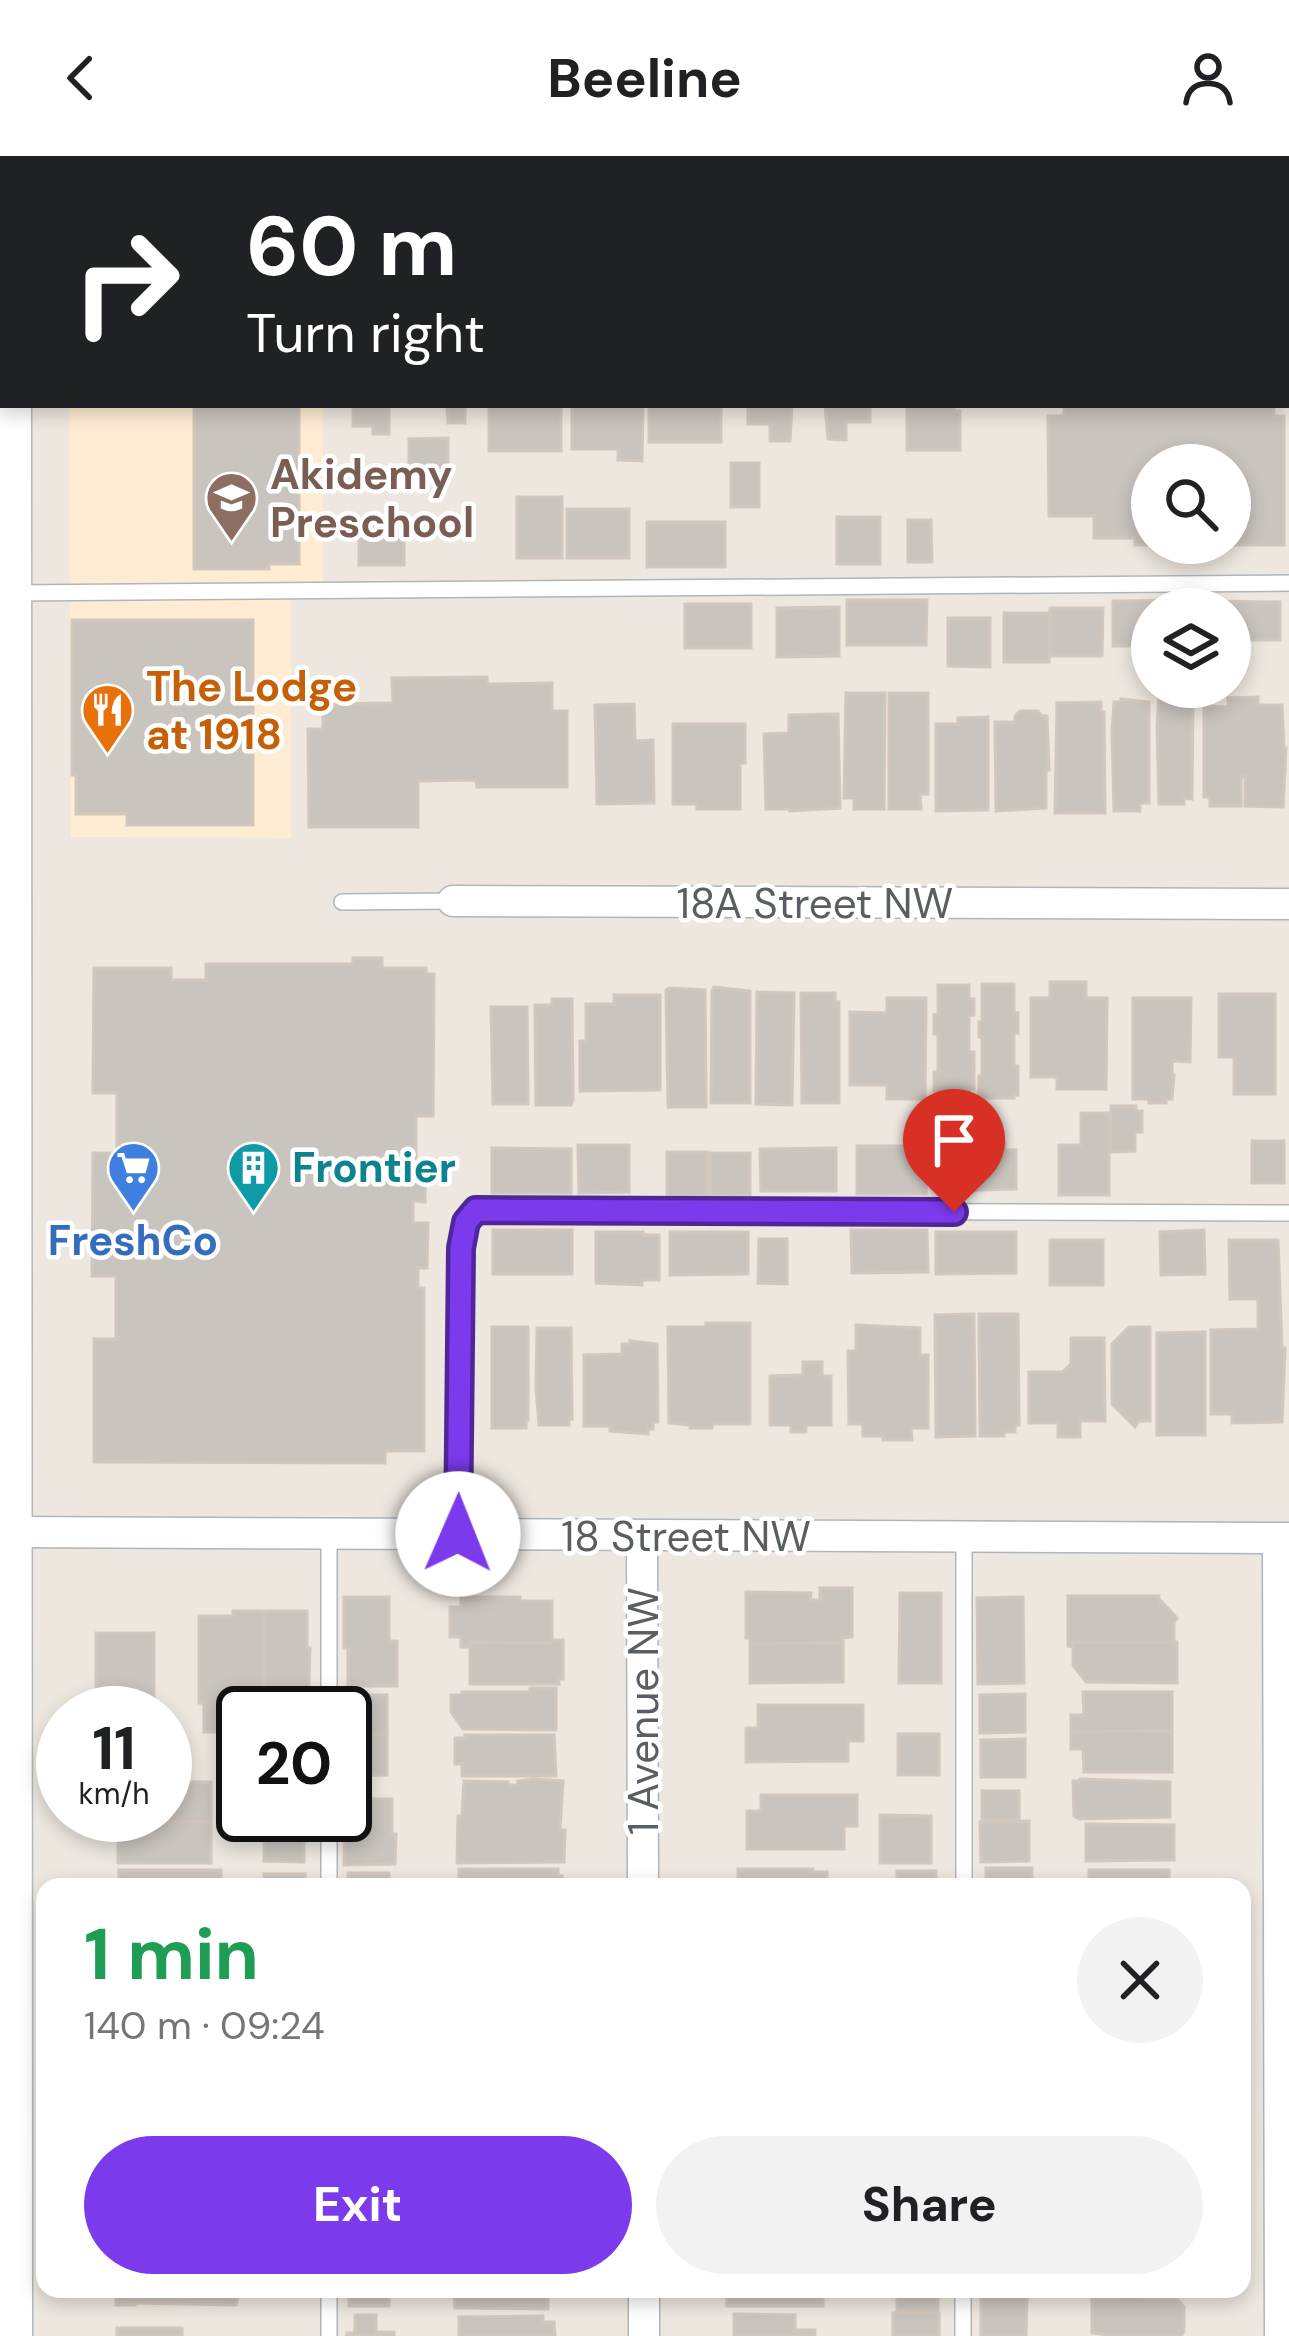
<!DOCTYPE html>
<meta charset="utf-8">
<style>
:root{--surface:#fff;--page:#f2f2f2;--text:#202124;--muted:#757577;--accent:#7c3aed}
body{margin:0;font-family:"DM Sans",sans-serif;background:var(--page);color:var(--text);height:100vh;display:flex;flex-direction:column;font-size:45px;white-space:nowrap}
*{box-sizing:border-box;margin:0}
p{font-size:39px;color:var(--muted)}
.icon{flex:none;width:66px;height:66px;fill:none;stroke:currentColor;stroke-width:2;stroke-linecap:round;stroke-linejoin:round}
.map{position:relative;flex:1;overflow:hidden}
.panel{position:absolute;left:36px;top:1722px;width:1215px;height:420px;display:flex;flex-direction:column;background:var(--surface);border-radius:24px;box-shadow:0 6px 18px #0003}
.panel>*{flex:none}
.hud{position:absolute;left:0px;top:0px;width:1290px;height:252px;box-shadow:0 6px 18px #0003;background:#202124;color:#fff;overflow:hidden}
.controls{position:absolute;left:1131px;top:288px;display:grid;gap:24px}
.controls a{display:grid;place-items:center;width:120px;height:120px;border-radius:50%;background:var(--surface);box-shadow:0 6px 18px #0003;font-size:60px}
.speed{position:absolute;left:36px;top:1530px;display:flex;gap:24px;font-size:60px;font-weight:700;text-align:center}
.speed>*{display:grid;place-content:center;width:156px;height:156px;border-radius:50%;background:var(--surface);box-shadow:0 6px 18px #0003;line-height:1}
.speed small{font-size:30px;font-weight:400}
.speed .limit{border:6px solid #111;border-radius:18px;background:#fff;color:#111}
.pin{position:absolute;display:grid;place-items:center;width:102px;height:102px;color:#fff;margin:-123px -51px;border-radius:50% 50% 50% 0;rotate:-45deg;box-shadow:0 0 12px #0007}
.pin .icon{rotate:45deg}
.me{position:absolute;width:132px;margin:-66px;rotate:1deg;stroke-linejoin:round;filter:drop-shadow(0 0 9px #0008)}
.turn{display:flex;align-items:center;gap:42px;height:252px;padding:0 48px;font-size:54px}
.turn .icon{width:156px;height:156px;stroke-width:2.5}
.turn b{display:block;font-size:84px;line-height:102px}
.round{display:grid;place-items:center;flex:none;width:126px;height:126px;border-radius:63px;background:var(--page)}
.summary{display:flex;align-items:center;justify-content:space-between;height:204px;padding:0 48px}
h1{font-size:72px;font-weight:700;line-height:90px;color:#1e9e55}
.primary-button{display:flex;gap:24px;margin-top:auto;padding:24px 48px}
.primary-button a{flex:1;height:138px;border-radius:72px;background:var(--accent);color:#fff;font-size:48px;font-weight:700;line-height:138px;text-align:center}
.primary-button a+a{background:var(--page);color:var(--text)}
header{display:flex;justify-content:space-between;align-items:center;height:156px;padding:0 48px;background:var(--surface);font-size:54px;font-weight:700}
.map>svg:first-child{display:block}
.commercial{fill:#ffecd2}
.building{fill:#cac4be;stroke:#d2c7bd;stroke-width:3;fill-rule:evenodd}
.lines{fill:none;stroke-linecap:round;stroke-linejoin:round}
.lane-casing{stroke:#b0b5b9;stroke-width:18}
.street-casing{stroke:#b0b5b9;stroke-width:33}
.secondary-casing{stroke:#b1b7bc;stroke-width:45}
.lane{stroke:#fff;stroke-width:15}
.street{stroke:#fff;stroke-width:30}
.secondary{stroke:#fff;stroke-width:42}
.route-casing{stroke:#51269a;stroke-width:30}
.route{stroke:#7c3aed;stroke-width:21}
.labels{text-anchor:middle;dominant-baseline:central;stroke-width:9;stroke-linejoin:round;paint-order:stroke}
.education-label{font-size:42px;font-weight:bold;fill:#785e54;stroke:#fff;text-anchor:start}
.food-label{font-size:42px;font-weight:bold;fill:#c56008;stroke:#fff;text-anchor:start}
.street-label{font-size:42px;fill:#585e62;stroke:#fff}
.culture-label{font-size:42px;font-weight:bold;fill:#0d838f;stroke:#fff;text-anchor:start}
.shop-label{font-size:42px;font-weight:bold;fill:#366cbe;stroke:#fff}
</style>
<header><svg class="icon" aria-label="back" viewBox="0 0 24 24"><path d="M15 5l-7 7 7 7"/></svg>Beeline<svg class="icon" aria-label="person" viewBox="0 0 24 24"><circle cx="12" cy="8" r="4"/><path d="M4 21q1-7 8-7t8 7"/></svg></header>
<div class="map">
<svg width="1289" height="2180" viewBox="0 0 1289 2180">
<rect width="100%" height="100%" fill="#ede7df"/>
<path class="commercial" d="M69,249H323V437L291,439V682L71,681Z"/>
<path class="building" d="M85,0H552V3H85Z
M693,0H780V3H693Z
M780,0H855V3H780Z
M855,0H929V3H855Z
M929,0H1002V3H929Z
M1004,0H1093V3H1004Z
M1132,0H1181V3H1132Z
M194,249H299V408H269V413H194Z
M342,249H389V278H373V270H353V250Z
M468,249L465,251V267H448L447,250H424Z
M489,249H561V295H489Z
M572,249H643L642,305L618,304V293H572Z
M649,249H721V286H649Z
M748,249H792L790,285H770V268H748Z
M825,249H870V266H846V284L828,283Z
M907,249H954V255H960V294H907Z
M1064,249H1274V260H1284V389H1135V382H1094V360H1049L1048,260H1064ZM1152,309H1230V387H1152Z
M448,282V327H409V283Z
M731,307H759V351H731Z
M517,341H562V402H517Z
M567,353H629V402H567Z
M404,361V409H359V362Z
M837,361H880V408H837Z
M908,364H931L932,406H908Z
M647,366H725V411H647Z
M847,444H927L926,489H847Z
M1194,444V453H1152V490H1113V445Z
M1205,445L1280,446V484H1230V453H1205Z
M685,448H751V492H685Z
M839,451V500L777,501V452Z
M1050,452H1103L1102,500H1050Z
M1004,457H1049V506H1004Z
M948,462H990V511L948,510Z
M72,464H253V669H127V658H76V619H72Z
M487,521V528L552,527V555H567V631H477L476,624L418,625V671H309L308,573H323V548L393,547L392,522Z
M846,537H885L884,653H854V642H844Z
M889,537H928V638H920L921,653H889Z
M1165,538L1193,540L1192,643L1184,642V648H1159L1157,571L1159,541H1165Z
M1258,541V549H1282L1284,592H1286L1283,651L1245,650V620H1241V650H1210V641H1204V550L1228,551V542Z
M1121,543L1149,546V647H1140V655H1114L1112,576L1114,546H1121Z
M1101,546V556H1104L1105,657H1055L1057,547Z
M634,548L635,585L653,584L654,647L597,648L595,549Z
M1020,555H1038L1042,560H1047L1049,614H1046V652L996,655L995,566H1015V560Z
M838,558L840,652L790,655V653H766L764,578L789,577V559Z
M988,561V654L936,655V568H958V562Z
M673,568H745V607H740V653H697V648H673Z
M353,802H382V812H426V818H434L433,960H416V1004H425V1046L413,1045V1067H428L427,1112H418V1132H424V1295H385V1307L94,1306V1183H116V1120H92L93,997H117V937H93L94,812H171V824H206V808H353Z
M1050,826H1086V842H1107L1106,933H1057V921H1031V842H1050Z
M982,828H1014V857H1018V877L1014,876V910H1018V939H1014V942H982V939H979V920H982V881H979V866H982Z
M938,829H969V843H974V859L969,860V896H974V910H970V913H974V933H969V947H939V935H934V916H938V878H934V859H938Z
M714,831L750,835V947H711L712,835Z
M669,832L705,834L706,951H668L666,834Z
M757,836L794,837L792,949L756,948Z
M801,837H835V846H839V947H802Z
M1219,838H1275V938H1234V901H1219Z
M614,839H660V934L580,935V885H586V848H614Z
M887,842H926L925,943H887V929H850V856L887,857Z
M1133,842H1191L1190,906L1172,905V919H1174L1172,943H1166V947H1149V943H1133Z
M552,843H572L573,944L571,949H536L535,849H552Z
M491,851H527L528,948H493Z
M1111,950H1136V955H1142V976H1135V995L1111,996Z
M1081,957H1109V1039H1059V989H1081Z
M1252,985H1284V1027H1252Z
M978,987H1005V994H1016V1033L978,1034Z
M949,988H975V1035H937V996H949Z
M578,989H629V1036L579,1037Z
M857,990H926V1038H857Z
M492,992L571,993V1037H492Z
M836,992V1035H761L760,993Z
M667,996H707V1040H667Z
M710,997H750V1039H710Z
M493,1074H572V1118H493Z
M851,1074H927L928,1116L852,1117Z
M1204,1074L1205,1118L1161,1119L1160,1076Z
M596,1076H643V1079H659V1124H642V1129L596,1127Z
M670,1076H748V1118L670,1119Z
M936,1076H1016V1117L936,1118Z
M759,1083H787V1128L758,1127Z
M1050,1084H1103V1129H1050Z
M1229,1084H1278L1282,1192H1285L1282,1266L1232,1267V1258H1211V1174L1258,1173V1143H1230Z
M974,1158L975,1280L936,1281L935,1159Z
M979,1158H1018L1019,1269H1015V1276H1004V1280H980Z
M706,1167H750V1268H712V1272H690V1269L669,1267L668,1171H706Z
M856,1169L920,1172V1199H928V1272H911L912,1284H883V1280H863V1268H849L848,1195H856Z
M492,1171H528V1264H526V1272H492Z
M1129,1171H1150V1265H1139L1135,1271L1112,1248V1188Z
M537,1172H571L572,1263H569V1269H539L536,1232Z
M1205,1176V1279H1157V1177Z
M1071,1182H1104L1105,1265H1080V1281H1058V1267H1029V1216H1062L1071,1208Z
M630,1185L657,1188L658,1266H653V1273H648V1278L610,1275V1270H584V1199L622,1198V1188H630Z
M803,1206H822V1220H831V1269H806V1276H791V1269H770V1220L803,1219Z
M820,1432H852V1481L843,1482V1487L750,1488V1482H746V1436L811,1437L810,1444H820Z
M900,1437H941V1527H899Z
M1068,1440H1159V1448L1161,1445L1177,1462L1174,1466V1486H1073V1491L1068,1490Z
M344,1441H389V1485H397V1530H348V1492H344Z
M461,1441H520V1445H552V1487L470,1486V1491H461V1481H450V1451H461Z
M1023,1441L1024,1527L978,1528L977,1442Z
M233,1455H264V1551L232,1550V1576H204V1547H199V1460H233Z
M264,1455H307V1492H310L308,1554L264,1551Z
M96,1477H154V1543H121V1557H96Z
M552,1484H563V1523H559V1528H470V1486L552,1487Z
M1073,1486H1177V1527L1086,1526L1073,1509Z
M843,1487V1526L750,1527V1488Z
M530,1532H556V1574L463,1573L451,1556V1539H462V1536H530Z
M1083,1536H1172V1575L1071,1576V1559H1084Z
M1025,1538V1576L980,1577V1539Z
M348,1539H387V1577H348Z
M758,1549H863V1585H848V1605L746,1606V1572H758Z
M1172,1575V1616H1084L1083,1593H1071V1576Z
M387,1578V1619L348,1620V1579Z
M898,1578H939V1619H898Z
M465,1579H554L556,1620H462V1608H455V1582H465Z
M1025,1583V1621H981V1584Z
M533,1623L563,1625L560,1674H565L564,1706L457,1707L458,1660H462L464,1625L508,1626V1629H518V1625Z
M1080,1623L1170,1626V1661L1079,1663L1074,1660L1073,1625H1079Z
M165,1626H211V1666H119V1659H165Z
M982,1635H1019V1664H982Z
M761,1639H857V1670H844V1693H747V1655H761Z
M345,1643H392V1678H396L395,1708L344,1709Z
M265,1659H304V1706L264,1705Z
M880,1659L931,1660V1707H880Z
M1029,1665V1705L981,1706L980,1666Z
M122,1666H207L211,1668V1707H118V1668Z
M1086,1668L1174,1669V1704L1086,1705Z
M986,1712H1032V1731H986Z
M459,1713H558V1720H562L565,1731H459Z
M738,1713H813V1716H827V1731H738Z
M119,1714H221V1731H119Z
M1089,1714H1169V1731H1089Z
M897,1715H936V1731H897Z
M348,1717H389V1731H348Z
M264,1718H305V1731H264Z
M116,2133H240L236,2149L135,2147V2149H116Z
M269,2133H308V2137L269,2138Z
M349,2133H389V2150H349Z
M454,2133H548V2153L455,2152Z
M727,2133H823V2150H727Z
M897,2133H938V2154H897Z
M981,2140H1027L1026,2180H981Z
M1131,2140L1178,2144L1184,2151V2175L1181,2180H1103V2178L1092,2177V2143Z
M893,2157H939V2180H893Z
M734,2158L795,2159V2174H815V2180H734Z
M355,2159H376V2176H394V2180H347V2177H355Z
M543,2160V2166H554L555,2180H459V2161Z
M117,2172H182V2180H117Z"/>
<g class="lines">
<defs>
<path id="lane" d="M12,437L1289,427
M342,746L453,745
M329,1378V1557
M457,1379L461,1092L466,1067L476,1054L1289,1057
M329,1659V1731
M964,1731V1381
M329,2133V2180
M963,2180V2133"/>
<path id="street" d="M1244,0V3
M626,3V0
M453,745L1289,748
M11,1376L1289,1382
M642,1379L643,1731
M1278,1382L1280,2180
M644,2133V2180"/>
<path id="secondary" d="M10,0V3
M1287,102H1289
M0,105H3
M10,249L11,2180"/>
</defs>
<use href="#lane" class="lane-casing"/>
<use href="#street" class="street-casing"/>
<use href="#secondary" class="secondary-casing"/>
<use href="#lane" class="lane"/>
<use href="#street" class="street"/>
<use href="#secondary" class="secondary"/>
</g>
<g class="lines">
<defs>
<path id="route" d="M458,1378L461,1092L466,1066L476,1054L954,1056"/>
</defs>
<use href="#route" class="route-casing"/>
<use href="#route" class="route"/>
</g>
<defs>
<symbol id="school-pin" viewBox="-11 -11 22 30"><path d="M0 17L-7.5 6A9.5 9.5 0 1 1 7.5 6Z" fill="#8d6e63" stroke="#fff"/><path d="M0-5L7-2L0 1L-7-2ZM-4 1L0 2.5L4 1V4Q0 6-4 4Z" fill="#fff"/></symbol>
<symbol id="restaurant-pin" viewBox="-11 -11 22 30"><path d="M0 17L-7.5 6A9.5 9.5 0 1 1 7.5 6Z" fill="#e8710a" stroke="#fff"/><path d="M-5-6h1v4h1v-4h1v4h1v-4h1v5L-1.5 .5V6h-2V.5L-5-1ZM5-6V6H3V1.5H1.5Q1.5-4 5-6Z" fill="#fff"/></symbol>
<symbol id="building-pin" viewBox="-11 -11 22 30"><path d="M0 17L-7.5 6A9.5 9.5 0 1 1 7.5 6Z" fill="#0f9aa8" stroke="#fff"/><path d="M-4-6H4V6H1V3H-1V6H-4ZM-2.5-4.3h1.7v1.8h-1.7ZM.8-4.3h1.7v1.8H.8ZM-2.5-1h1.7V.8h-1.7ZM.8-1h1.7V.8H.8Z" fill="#fff"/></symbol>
<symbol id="supermarket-pin" viewBox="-11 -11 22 30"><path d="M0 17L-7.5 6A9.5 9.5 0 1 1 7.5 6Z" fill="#3f7fe0" stroke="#fff"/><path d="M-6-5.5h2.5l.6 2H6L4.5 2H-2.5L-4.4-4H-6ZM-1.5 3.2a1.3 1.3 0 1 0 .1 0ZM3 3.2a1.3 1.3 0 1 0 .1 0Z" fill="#fff"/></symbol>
</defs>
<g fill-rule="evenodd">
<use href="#school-pin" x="202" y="312" width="59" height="81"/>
<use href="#restaurant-pin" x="78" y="524" width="59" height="81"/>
<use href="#building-pin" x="224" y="982" width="59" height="81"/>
<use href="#supermarket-pin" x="104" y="982" width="59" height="81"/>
</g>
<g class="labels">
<g class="education-label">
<text x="270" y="318">Akidemy<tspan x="270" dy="48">Preschool</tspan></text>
</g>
<g class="food-label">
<text x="146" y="530">The Lodge<tspan x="146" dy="48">at 1918</tspan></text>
</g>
<g class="street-label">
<text x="815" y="747">18A Street NW</text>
<text x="686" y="1380">18 Street NW</text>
<text transform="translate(643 1555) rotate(-90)">1 Avenue NW</text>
</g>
<g class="culture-label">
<text x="292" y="1011">Frontier</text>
</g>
<g class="shop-label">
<text x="133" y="1084">FreshCo</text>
</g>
</g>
</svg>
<div class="controls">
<a><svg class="icon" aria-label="search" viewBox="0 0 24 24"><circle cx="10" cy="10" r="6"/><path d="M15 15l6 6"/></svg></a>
<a><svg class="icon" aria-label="layers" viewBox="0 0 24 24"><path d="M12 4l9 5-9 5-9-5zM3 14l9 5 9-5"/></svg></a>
</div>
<div class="speed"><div>11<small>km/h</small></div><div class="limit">20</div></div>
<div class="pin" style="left:954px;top:1056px;background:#d93025"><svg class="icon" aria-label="arrive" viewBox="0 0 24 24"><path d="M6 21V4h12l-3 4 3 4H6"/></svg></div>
<svg class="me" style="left:458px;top:1378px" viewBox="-20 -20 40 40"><circle r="19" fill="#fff"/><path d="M0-13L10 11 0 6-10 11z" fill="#7c3aed"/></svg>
<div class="hud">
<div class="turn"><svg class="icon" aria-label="right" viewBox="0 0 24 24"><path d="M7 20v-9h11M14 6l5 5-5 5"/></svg><div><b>60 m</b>Turn right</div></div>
</div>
<section class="panel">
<div class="summary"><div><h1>1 min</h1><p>140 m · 09:24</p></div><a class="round"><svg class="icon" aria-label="close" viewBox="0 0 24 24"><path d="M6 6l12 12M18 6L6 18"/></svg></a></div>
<div class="primary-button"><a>Exit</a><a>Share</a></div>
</section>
</div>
